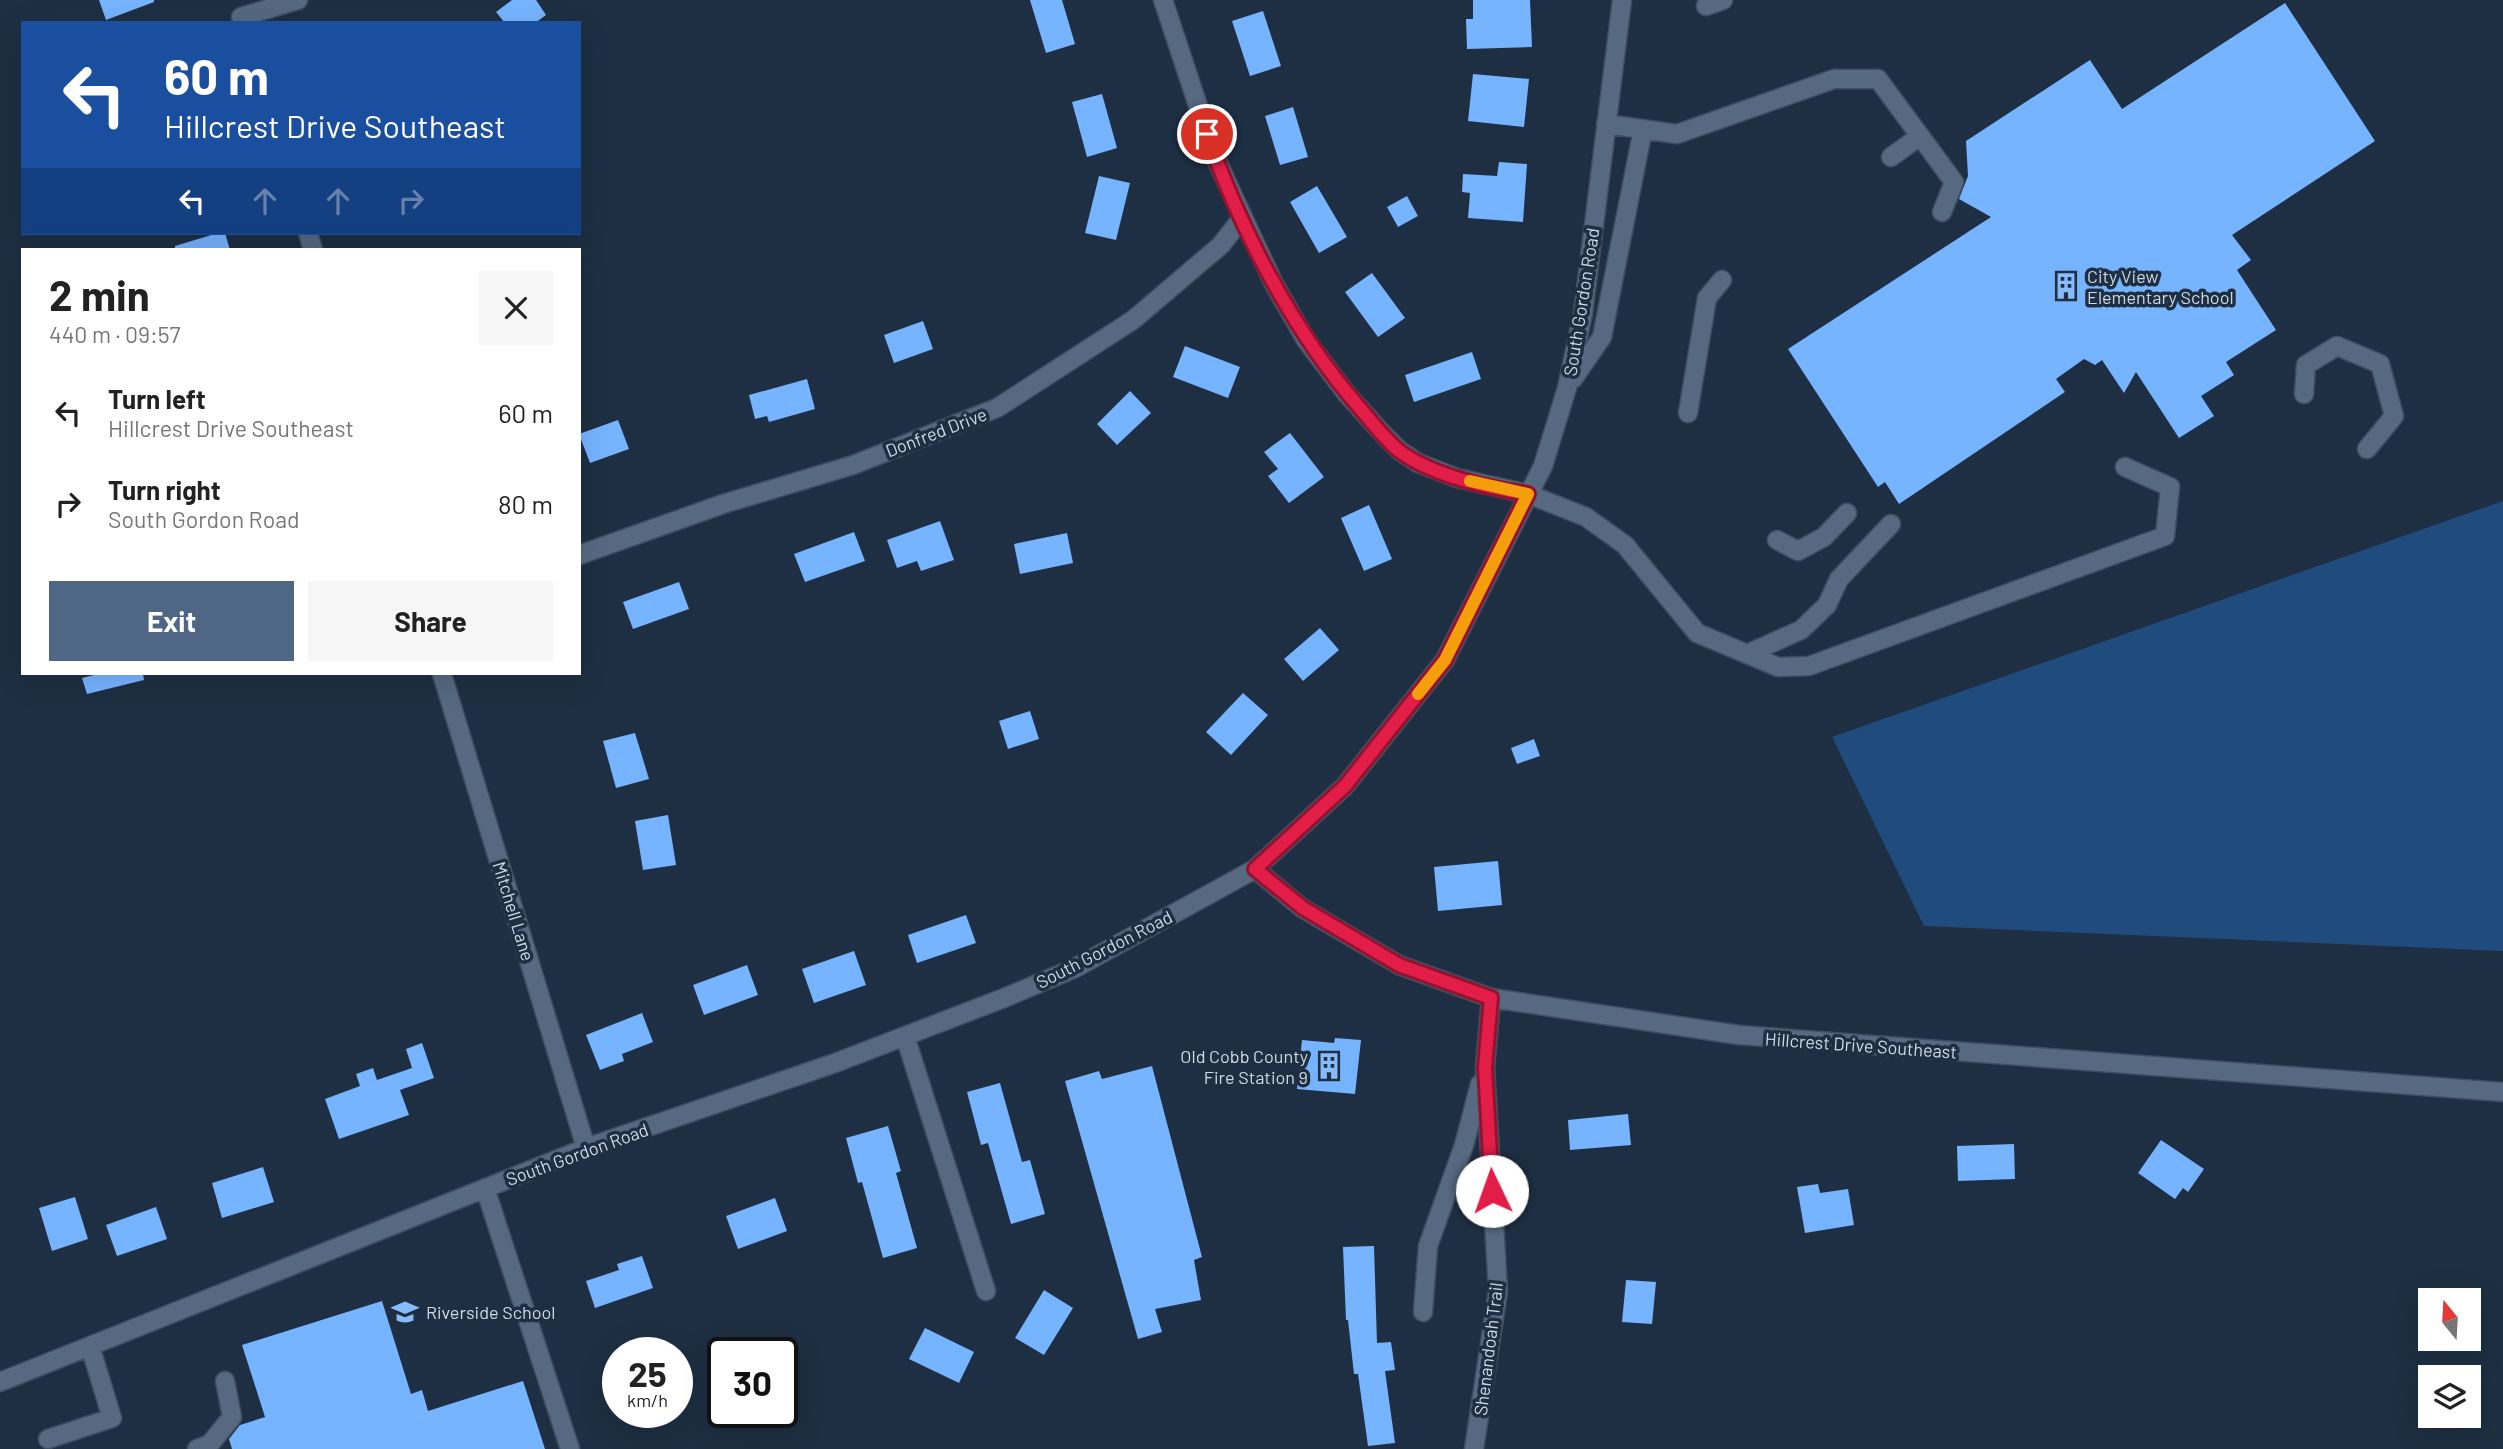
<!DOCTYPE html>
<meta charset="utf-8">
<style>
:root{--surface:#fff;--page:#f6f6f6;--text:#222;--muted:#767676;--accent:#4f6784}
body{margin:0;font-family:Barlow,sans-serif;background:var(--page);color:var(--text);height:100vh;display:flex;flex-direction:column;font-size:26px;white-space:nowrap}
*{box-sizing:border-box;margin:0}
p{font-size:23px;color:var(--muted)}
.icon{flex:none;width:38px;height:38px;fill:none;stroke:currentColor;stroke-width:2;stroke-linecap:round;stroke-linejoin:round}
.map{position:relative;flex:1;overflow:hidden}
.drawer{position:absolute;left:21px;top:248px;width:560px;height:427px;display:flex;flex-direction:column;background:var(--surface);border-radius:0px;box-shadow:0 7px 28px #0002}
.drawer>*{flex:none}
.guide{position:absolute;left:21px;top:21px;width:560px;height:214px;border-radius:0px;box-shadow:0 7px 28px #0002;background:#1a4fa0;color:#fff;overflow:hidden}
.needle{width:46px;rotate:342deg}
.buttons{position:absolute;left:2418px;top:1288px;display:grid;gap:14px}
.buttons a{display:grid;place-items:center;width:63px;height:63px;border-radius:0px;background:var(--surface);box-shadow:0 7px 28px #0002;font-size:35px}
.speed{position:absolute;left:602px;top:1337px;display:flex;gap:14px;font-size:35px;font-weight:700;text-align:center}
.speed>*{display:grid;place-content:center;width:91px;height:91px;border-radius:50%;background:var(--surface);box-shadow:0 7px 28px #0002;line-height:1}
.speed small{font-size:18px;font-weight:400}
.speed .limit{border:4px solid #111;border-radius:10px;background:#fff;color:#111}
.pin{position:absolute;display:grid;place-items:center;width:60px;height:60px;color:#fff;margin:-30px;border:4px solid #fff;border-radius:50%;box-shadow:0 2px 7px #0007}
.me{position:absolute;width:77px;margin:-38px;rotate:357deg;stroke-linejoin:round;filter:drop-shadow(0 0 5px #0008)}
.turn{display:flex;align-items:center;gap:24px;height:147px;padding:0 28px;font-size:32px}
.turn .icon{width:91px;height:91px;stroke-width:2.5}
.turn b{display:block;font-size:49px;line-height:60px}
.lanes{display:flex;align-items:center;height:66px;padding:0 28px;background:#0003;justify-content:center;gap:35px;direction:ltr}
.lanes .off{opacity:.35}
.round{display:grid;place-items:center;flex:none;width:74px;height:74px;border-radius:0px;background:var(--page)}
.headline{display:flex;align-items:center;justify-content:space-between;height:119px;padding:0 28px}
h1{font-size:42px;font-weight:700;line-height:52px}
.primary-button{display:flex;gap:14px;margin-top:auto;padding:14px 28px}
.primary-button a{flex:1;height:80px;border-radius:0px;background:var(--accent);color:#fff;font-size:28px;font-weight:700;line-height:80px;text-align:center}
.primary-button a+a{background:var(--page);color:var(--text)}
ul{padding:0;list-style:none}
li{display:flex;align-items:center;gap:21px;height:91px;padding:0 28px}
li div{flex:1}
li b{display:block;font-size:26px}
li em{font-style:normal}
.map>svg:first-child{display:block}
.green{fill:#204b7d}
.building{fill:#76b4ff}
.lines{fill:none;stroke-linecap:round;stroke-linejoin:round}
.minor-casing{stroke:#3f4d5e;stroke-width:21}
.minor{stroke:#566981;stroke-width:18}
.route-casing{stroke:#92132f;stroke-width:18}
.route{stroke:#e11d48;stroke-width:12}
.slow{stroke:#f59e0b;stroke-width:12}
.labels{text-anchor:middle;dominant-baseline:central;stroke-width:7;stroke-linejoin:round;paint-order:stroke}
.poi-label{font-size:18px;fill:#ced9e7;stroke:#1e2f43;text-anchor:start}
.street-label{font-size:18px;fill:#ced9e7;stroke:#1e2f43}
</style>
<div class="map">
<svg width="2503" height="1449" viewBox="0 0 2503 1449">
<rect width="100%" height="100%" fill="#1e2f43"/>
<path class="green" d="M2503,501V951L1924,926L1832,737Z"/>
<path class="building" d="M99,0H154V2L106,20Z
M512,0H536L546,15L535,23H505L496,12Z
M1030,0H1062L1075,44L1046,53Z
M1473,0H1530L1532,47L1467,49L1466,19H1473Z
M2285,3L2375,141L2232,235L2251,260L2237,270L2276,330L2226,362L2234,375L2201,396L2214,416L2179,438L2136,372L2124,393L2102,360L2095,365L2084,359L2056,379L2065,392L1899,504L1885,482L1878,487L1788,349L1991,217L1959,199L1968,176L1966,141L2090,60L2122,109Z
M1263,11L1281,66L1250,76L1232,21Z
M1473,74L1529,79L1524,127L1468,121Z
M1102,94L1117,148L1087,157L1072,102Z
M1293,107L1308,157L1280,165L1265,116Z
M1499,162L1527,164L1523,222L1468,218L1470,193L1462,192L1463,174L1497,176Z
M1099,176L1130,183L1116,240L1085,233Z
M1317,186L1347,237L1319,253L1290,202Z
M1407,196L1418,216L1398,227L1387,207Z
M218,233H225L230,250H175V246Z
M1372,273L1405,318L1378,337L1345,292Z
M923,321L933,349L894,363L884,335Z
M1185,346L1240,367L1228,398L1173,377Z
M1472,352L1481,379L1414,402L1405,375Z
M807,379L815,409L769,422L767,416L755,419L749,395Z
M1130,391L1151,413L1117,445L1097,424Z
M618,420L629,449L590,463L579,434Z
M1290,433L1324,477L1289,503L1268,476L1278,469L1264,452Z
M1369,505L1392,559L1364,571L1341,518Z
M940,521L954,560L921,571L917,561L897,568L887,540Z
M854,532L865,561L805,582L794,554Z
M1067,533L1073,563L1020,574L1014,544Z
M679,582L689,609L633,629L623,602Z
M1320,628L1339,650L1303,681L1284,659Z
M98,674H143L144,680L87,694L82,678Z
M1243,693L1268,715L1231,755L1206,732Z
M1030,711L1039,739L1008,749L999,721Z
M635,733L649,779L616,788L603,741Z
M1534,739L1540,756L1517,764L1511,748Z
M668,815L676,865L643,870L635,821Z
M1498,861L1502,905L1438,911L1434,867Z
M966,915L976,943L917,963L908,935Z
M854,951L866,985L814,1003L802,969Z
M747,965L758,995L704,1015L693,985Z
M642,1013L653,1042L622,1054L624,1061L600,1070L586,1035Z
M1335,1038L1361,1040L1355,1094L1297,1089L1302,1040L1334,1043Z
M422,1043L434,1078L400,1090L409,1115L339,1139L325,1099L360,1086L356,1074L373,1068L377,1080L412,1068L406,1049Z
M1152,1066L1202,1257L1194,1260L1201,1300L1155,1309L1162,1332L1138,1339L1065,1081L1099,1071L1102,1079Z
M1000,1083L1022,1162L1030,1160L1045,1214L1011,1224L988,1143L981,1145L967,1092Z
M1628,1114L1631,1145L1570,1150L1568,1120Z
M888,1126L901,1171L896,1173L917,1248L883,1258L862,1182L858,1183L846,1138Z
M2161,1140L2204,1169L2188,1192L2183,1188L2175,1199L2138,1173Z
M2014,1144L2015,1179L1958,1181L1957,1146Z
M263,1167L274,1202L222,1218L212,1183Z
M1818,1184L1820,1193L1848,1189L1854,1225L1805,1233L1797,1187Z
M75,1197L88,1239L52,1251L39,1208Z
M775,1198L787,1231L738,1249L726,1216Z
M156,1207L167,1239L117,1256L106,1225Z
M1374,1246L1377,1343L1391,1342L1395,1370L1385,1371L1395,1443L1368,1446L1358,1374H1354L1348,1320H1346L1343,1247Z
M642,1256L653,1288L595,1308L586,1281L619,1270L617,1264Z
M1626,1280L1656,1282L1652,1324L1622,1322Z
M1044,1290L1073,1308L1044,1355L1015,1338Z
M382,1301L411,1394L422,1390L428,1411L523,1381L545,1449H232L229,1439L240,1425L265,1417L242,1345Z
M925,1328L974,1352L959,1383L909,1359Z"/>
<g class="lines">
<defs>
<path id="minor" d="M1163,0L1215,157L1274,284L1306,340L1346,393L1383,434L1399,450L1418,463L1457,478L1528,494L1586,517L1625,545L1697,633L1778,667L1809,666L2165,536L2170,487L2125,467
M1706,6L1723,0
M241,17L298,0
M1606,124L1677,134L1834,79H1878L1954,182L1942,212
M1891,157L1920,136
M308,233L313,250
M1573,379L1602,337L1643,129
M2304,394L2306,365L2337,346L2380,364L2394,416L2367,449
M1688,413L1707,298L1722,280
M1777,540L1798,551L1824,537L1847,513
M579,555L723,504L853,465L997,408L1133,320L1221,245L1242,218
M1747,654L1801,630L1827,605L1839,579L1891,524
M442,674L586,1148
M1255,869L1302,908L1399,965L1491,998L1739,1035L2503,1092
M905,1036L986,1291
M485,1188L570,1449
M1423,1312L1428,1246L1464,1145L1480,1084
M0,1382L586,1148L835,1063L1004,998L1075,968L1255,869L1345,786L1445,660L1543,466L1567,388L1583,313L1622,0
M48,1439L112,1418L90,1346
M197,1449L210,1444L232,1417L225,1381
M1474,1449L1498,1291L1485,1067L1491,998"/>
</defs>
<use href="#minor" class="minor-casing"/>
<use href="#minor" class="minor"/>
</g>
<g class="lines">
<defs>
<path id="route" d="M1207,134C1240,229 1293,331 1359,407C1371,421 1384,438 1398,450C1430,475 1488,488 1528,494L1445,660L1345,786L1255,869L1303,908L1399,965L1491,998L1485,1067L1492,1191"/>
</defs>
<use href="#route" class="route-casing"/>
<use href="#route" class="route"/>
<path class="slow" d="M1418,694L1445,660L1528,494L1470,481"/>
</g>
<defs>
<symbol id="building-bare" viewBox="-9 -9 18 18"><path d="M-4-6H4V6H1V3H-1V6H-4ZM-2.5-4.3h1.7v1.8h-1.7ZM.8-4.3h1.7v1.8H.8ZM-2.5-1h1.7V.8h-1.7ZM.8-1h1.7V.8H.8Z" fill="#87bbfb" stroke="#1e2f43" stroke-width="2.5" paint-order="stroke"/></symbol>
<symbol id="school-bare" viewBox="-9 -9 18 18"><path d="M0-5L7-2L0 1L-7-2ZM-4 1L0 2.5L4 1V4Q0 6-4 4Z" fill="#87bbfb" stroke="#1e2f43" stroke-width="2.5" paint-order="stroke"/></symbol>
</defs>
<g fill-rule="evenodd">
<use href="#building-bare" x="2047" y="267" width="38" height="38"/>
<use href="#building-bare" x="1310" y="1047" width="38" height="38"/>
<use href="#school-bare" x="386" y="1293" width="38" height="38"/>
</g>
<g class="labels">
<g class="poi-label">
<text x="2087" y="276">City View<tspan x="2087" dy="21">Elementary School</tspan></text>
<text x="1308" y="1056" text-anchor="end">Old Cobb County<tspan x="1308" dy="21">Fire Station 9</tspan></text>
<text x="426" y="1312">Riverside School</text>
</g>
<g class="street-label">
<text transform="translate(1581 302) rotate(-81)">South Gordon Road</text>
<text transform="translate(936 432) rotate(-21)">Donfred Drive</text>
<text transform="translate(514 911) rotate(73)">Mitchell Lane</text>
<text transform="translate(1104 949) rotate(-27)">South Gordon Road</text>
<text transform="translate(1861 1045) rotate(4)">Hillcrest Drive Southeast</text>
<text transform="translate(577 1154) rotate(-20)">South Gordon Road</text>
<text transform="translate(1488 1349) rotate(-83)">Shenandoah Trail</text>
</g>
</g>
</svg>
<div class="buttons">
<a><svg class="needle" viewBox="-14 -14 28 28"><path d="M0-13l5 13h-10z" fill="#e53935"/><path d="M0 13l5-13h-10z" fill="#767676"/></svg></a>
<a><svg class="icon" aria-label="layers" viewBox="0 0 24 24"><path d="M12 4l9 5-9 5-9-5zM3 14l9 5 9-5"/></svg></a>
</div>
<div class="speed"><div>25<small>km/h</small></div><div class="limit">30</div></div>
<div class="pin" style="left:1207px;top:134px;background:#d93025"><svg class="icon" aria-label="arrive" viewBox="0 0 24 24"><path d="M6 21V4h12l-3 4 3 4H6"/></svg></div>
<svg class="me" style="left:1492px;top:1191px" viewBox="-20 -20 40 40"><circle r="19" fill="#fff"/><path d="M0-13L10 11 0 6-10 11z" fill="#e11d48"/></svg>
<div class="guide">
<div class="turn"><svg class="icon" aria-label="left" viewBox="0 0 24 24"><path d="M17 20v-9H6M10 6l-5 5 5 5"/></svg><div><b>60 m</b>Hillcrest Drive Southeast</div></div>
<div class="lanes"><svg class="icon" aria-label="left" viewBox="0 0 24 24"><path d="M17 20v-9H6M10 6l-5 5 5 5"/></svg><svg class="icon off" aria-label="ahead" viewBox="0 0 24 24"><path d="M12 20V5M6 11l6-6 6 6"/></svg><svg class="icon off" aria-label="ahead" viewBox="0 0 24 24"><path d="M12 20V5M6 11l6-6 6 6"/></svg><svg class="icon off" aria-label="right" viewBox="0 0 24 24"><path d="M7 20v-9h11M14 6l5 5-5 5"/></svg></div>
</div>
<section class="drawer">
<div class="headline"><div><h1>2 min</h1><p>440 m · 09:57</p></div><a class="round"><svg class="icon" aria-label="close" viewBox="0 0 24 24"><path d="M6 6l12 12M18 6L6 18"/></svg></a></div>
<ul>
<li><svg class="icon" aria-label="left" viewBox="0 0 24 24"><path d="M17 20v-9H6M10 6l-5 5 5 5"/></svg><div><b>Turn left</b><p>Hillcrest Drive Southeast</p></div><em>60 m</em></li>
<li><svg class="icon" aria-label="right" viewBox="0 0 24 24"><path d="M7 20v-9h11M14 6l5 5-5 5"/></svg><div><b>Turn right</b><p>South Gordon Road</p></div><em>80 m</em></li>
</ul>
<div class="primary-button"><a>Exit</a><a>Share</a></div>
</section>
</div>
